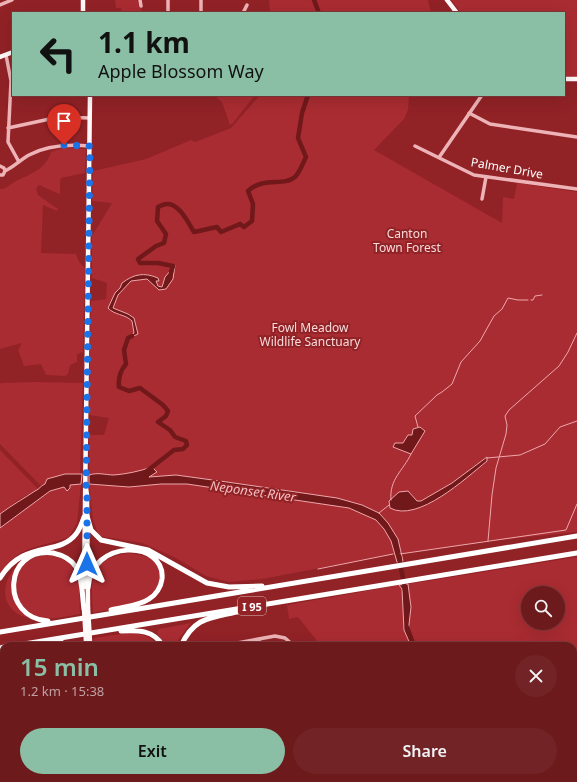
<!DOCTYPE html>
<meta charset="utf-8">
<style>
:root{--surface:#6d1a1c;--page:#722325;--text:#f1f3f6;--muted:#bfa1a3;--line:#7f383b;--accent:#8abfa5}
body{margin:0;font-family:"Noto Sans",sans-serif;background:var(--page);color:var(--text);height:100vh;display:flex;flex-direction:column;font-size:15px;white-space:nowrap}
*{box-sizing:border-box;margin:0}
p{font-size:13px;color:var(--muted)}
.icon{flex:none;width:22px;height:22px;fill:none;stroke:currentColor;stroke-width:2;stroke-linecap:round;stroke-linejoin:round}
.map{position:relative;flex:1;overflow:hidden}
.side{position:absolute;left:0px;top:642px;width:577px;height:140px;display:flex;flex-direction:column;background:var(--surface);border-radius:12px 12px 0 0;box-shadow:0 4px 16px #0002,0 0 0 1px var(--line)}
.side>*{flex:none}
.guide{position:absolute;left:12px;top:12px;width:553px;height:84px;border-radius:0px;box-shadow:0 4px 16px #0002,0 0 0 1px var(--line);background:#8abfa5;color:#111;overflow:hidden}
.buttons{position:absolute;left:521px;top:586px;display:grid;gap:8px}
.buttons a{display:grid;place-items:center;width:44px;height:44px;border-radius:50%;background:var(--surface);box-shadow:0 4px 16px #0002,0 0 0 1px var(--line);font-size:20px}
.pin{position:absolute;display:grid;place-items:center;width:34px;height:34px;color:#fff;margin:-41px -17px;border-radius:50% 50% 50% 0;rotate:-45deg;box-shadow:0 0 4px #0007}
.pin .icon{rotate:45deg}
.me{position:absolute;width:44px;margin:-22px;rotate:0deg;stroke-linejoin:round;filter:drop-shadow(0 0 3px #0008)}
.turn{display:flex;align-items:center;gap:14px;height:84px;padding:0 20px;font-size:18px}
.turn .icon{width:52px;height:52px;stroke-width:2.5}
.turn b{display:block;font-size:28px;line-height:34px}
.round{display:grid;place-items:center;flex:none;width:42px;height:42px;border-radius:21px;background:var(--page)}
.headline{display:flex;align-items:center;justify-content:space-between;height:68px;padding:0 20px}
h1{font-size:24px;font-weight:600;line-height:30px;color:var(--accent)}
.primary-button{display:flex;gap:8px;margin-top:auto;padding:8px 20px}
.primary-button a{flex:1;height:46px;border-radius:24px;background:var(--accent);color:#111;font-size:16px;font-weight:600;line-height:46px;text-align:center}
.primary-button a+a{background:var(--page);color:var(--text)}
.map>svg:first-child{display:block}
.green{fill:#a92c32;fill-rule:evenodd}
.water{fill:#70181a;stroke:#eea7ac}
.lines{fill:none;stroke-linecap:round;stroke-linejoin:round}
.stream{stroke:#eea7ac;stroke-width:1}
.river{stroke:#70181a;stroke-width:4.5}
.minor{stroke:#edb3b6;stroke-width:3.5}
.major{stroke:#fff9f9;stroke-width:4.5}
.highway{stroke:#fff;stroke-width:5}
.major-bridge{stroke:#fff9f9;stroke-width:4.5}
.route{stroke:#1a73e8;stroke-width:7;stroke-dasharray:0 12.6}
.labels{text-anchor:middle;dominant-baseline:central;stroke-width:4;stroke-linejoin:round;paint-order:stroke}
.shield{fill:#912226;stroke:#debdbe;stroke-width:1}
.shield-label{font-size:11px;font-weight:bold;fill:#fff}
.street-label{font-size:12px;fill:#fff;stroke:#912226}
.park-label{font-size:12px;fill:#f9d9da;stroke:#912226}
.water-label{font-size:13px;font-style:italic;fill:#f3bfc2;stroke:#912226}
</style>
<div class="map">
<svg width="577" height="782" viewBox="0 0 577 782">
<rect width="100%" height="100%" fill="#912226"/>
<path class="green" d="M115,0H137L142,11L154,13H122L121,8H116Z
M269,0H428L431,13H270Z
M451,0H577V78H564V13H461Z
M214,95H255L233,123L230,125L222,102Z
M260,95H409L408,110L404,119L374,150L502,223L503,197L514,199L517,183L577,192V532L488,541L400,554L398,539L391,541L394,554L262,579L229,582L206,576L176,558L142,543L99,536L93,520L89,484L129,487L161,484H187L318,503L320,500L222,485L144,480L157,472L152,468C140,471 127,474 114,475C105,475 99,472 89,475V435H104L109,418L89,415L91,301L106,299L107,283L92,278V236L112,203L92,201L93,171L146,159L191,140L195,142L231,128ZM147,274L156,281L158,286L162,287L165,281L171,282L159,290L152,282L147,279L131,281L118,295L113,308L134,318L137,334L127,338L134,334L132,321L108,308C116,289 126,276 147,274Z
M63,148L86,149L85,173L61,178L60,181V193L59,194L39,185L36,189L38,195L58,209L57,211L43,205L41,253L76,254L79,262L85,268L83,352L77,354V362L70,365L68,374L65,376L46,375L41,364L24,366L18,350L22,343L0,349V189C7,189 10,184 16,181C32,173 45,170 51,152Z
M36,382L83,383L80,474H65L47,479L45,484L40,485L0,444V385L1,383Z
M0,450L38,489L18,500L0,514Z
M81,484L77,523L69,537C40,548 19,544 0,574V528L50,491L64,487L66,488L69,485Z
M128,553C135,554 142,555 149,558C166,567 162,590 147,598C132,607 110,609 93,613C91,581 89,559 128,553Z
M46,555C82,558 79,586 80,614C63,617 42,622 25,617C0,609 0,582 17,566C25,560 36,557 46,555Z
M577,557V782H505L510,778H573V646H416L408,633L411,607L408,584ZM528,593H558V623H528Z
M399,585L402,589L404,630L411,646H321L298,617L289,619L287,605Z
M191,623L178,640L177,646H164L157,632L159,629Z
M127,633C139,633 151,635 159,646H94V638Z
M0,688L4,690V733L0,732Z
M309,778H497L494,782H307Z"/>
<path class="water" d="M175,265L173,279L166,289L159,290L147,279L131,281L118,295L113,308L128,314L134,318L138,334L127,339L134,333L132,321C125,314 114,315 108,308L115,293L120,288L122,283C134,274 144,272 158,278L159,281H156L158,286L162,287L165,277Z
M420,427L425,431L411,454L393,447L395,443H403L408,435H412L413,429Z
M487,457V461C466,478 418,523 390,508L389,501L399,492L408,491L417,501H421L452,483Z
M152,467L157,472L149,477L176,475L227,482L337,498L362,505L379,513L388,523L398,539L403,561L397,562L391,541L384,529L376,520L349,508L187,484H161L129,487L89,484V475C99,472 105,475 114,475C127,474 140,471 152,467Z
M65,474H82L81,484L70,485V488L67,491L64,487L50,491L0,528V514C12,505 23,499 35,491C40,489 40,486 45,484L47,479Z
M408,584L411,607L408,633L416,646H411L404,630L402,589L399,585Z"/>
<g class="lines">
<path class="stream" d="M531,300H533L535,296L542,295
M418,427L415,416L437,395L442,392L452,384L461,362L480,341L494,316L502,309L508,298L518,300H528
M487,458L520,455L545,444L560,427L577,421
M391,500C389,479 403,471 411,454
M379,513L389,505
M488,541L492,495L496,468L506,434L507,425L505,416L509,410L559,366L568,352L577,333
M400,554L566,530L577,504
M318,569L393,554
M543,646L545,643L554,646
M573,652L577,653"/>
<path class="river" d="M314,0L319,13
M171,272L173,266L158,263H140L138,259L156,246L164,243L166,234L157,221L158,207C160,206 164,204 167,204C179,203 189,224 194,232L217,227L221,232L240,224L244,227L252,221L253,204L248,191C264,176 283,187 295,177C300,172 303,163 306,157L298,138L302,113L308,95
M132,336L128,338L124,350L126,364C120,371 118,378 119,387L129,391L140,388L163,405L168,411L166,416L158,422L170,430L175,437L186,441L187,445L183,449L174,450L147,471
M399,556L405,590
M407,627L414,646"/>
<path class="minor" d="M140,0L141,6
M0,5L12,0
M168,13V0
M201,13V0
M243,13L247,5
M6,55L11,81L8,142L19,162
M469,113L490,124L577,137
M8,128L59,117L90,118
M415,146L474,175L577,189
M440,156L482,95
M0,166L4,168L5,171L3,175H0
M5,171C14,167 20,160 29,155C47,145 69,144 90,146
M482,199L486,177
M259,639V646
M221,646L275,636L285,638L294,646
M195,778L196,782
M138,782L176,778
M234,782V778
M269,782V778"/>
<path class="major" d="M447,0L457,13
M83,13V0
M0,57L13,52
M564,79H577
M86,488L87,495L88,608
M84,587L90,95
M93,778V782"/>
<path class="highway" d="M87,516L91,530L101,540L148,550L207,583L229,587L262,586
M0,578C24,539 58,557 76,534C80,529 82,523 84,517
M88,588C91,538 166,540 162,579C161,587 156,595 149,599C139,606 123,607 111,610
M48,621C0,618 3,547 53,553C62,555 71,559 76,567C83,579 82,596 84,609
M121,631C138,630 154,630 163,646
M0,632L577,536
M12,646L577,553
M41,646L61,641
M181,646C194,616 212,618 241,611
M0,648L4,647
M0,684L4,686"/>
<path class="major-bridge" d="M88,608L90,642
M84,609L86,642"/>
</g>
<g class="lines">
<path class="route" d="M64,145L90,146L86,488L87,495V564"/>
</g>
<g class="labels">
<rect class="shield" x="238" y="597" width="28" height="18" rx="3"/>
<g class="shield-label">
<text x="252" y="606">I 95</text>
</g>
<g class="street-label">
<text transform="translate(507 168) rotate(10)">Palmer Drive</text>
</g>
<g class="park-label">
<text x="407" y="233">Canton<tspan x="407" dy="14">Town Forest</tspan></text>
<text x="310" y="327">Fowl Meadow<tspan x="310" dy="14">Wildlife Sanctuary</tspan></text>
</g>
<g class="water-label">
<text transform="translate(253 491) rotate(8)">Neponset River</text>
</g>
</g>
</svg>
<div class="buttons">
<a><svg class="icon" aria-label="search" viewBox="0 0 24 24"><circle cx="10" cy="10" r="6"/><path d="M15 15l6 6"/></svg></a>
</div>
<div class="pin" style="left:64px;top:145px;background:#d93025"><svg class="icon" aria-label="arrive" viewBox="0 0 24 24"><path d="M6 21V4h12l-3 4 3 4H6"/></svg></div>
<svg class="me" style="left:87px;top:564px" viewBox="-20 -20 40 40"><path d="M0-17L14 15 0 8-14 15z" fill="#1a73e8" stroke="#fff" stroke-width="4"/></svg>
<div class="guide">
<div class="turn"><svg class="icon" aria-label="left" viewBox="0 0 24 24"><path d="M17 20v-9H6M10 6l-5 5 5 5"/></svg><div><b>1.1 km</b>Apple Blossom Way</div></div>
</div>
<section class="side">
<div class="headline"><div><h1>15 min</h1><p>1.2 km · 15:38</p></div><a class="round"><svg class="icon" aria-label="close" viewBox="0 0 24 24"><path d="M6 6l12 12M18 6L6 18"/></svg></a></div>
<div class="primary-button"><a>Exit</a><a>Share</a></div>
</section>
</div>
